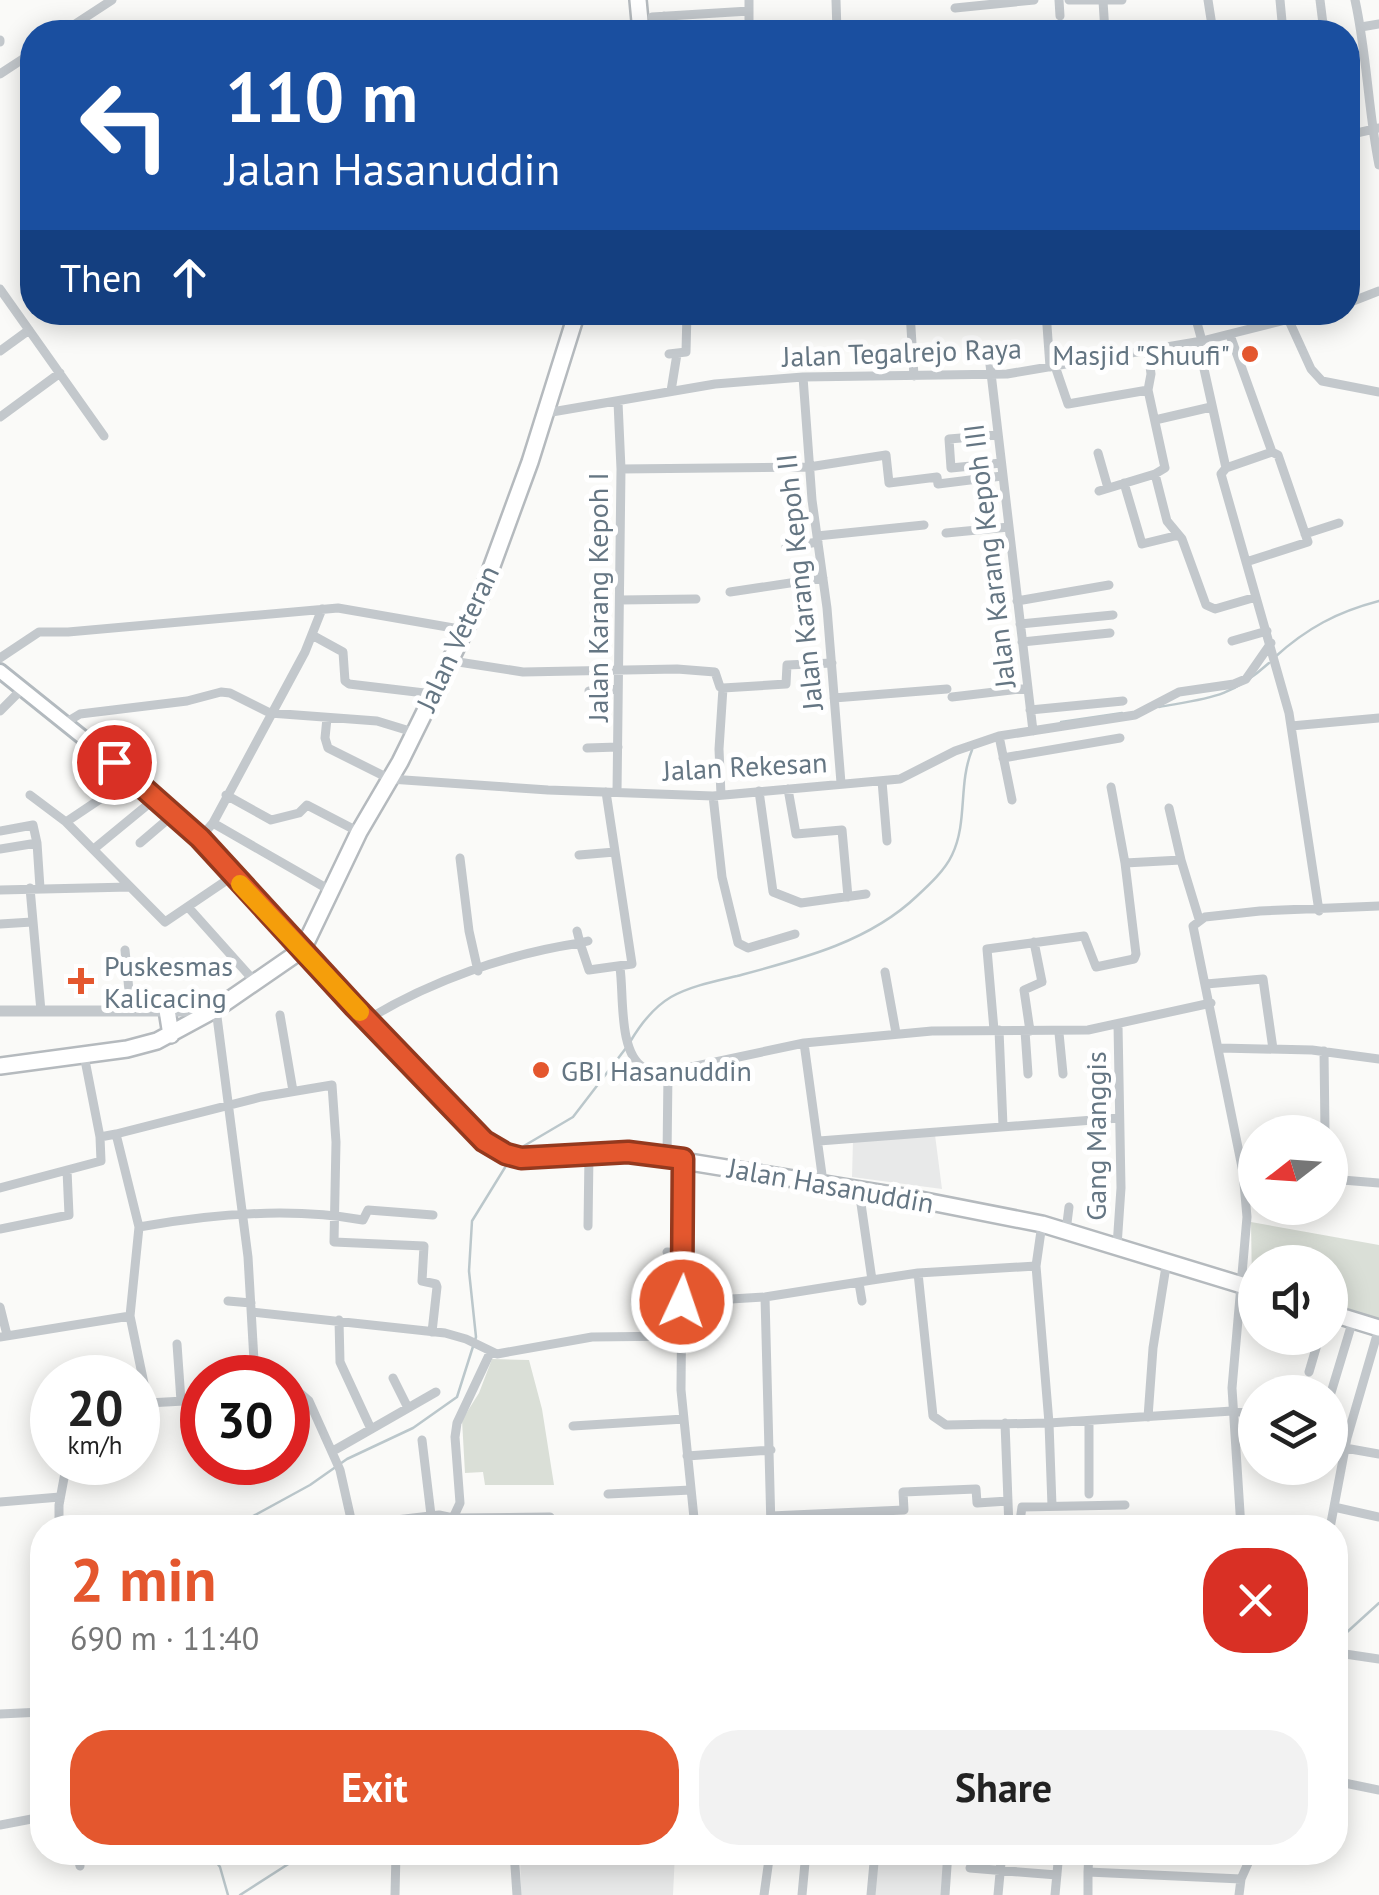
<!DOCTYPE html>
<meta charset="utf-8">
<style>
:root{--surface:#fff;--page:#f2f2f2;--text:#222;--muted:#767676;--accent:#e4572e}
body{margin:0;font-family:"PT Sans",sans-serif;background:var(--page);color:var(--text);height:100vh;display:flex;flex-direction:column;font-size:38px;white-space:nowrap}
*{box-sizing:border-box;margin:0}
p{font-size:32px;color:var(--muted)}
.icon{flex:none;width:55px;height:55px;fill:none;stroke:currentColor;stroke-width:2;stroke-linecap:round;stroke-linejoin:round}
.map{position:relative;flex:1;overflow:hidden}
.details{position:absolute;left:30px;top:1515px;width:1318px;height:350px;display:flex;flex-direction:column;background:var(--surface);border-radius:40px;box-shadow:0 5px 25px #0003}
.details>*{flex:none}
.hud{position:absolute;left:20px;top:20px;width:1340px;height:305px;border-radius:40px;box-shadow:0 5px 25px #0003;background:#1a4fa0;color:#fff;overflow:hidden}
.needle{width:65px;rotate:253deg}
.tools{position:absolute;left:1238px;top:1115px;display:grid;gap:20px}
.tools a{display:grid;place-items:center;width:110px;height:110px;border-radius:50%;background:var(--surface);box-shadow:0 5px 25px #0003;font-size:50px}
.speed{position:absolute;left:30px;top:1355px;display:flex;gap:20px;font-size:50px;font-weight:700;text-align:center}
.speed>*{display:grid;place-content:center;width:130px;height:130px;border-radius:50%;background:var(--surface);box-shadow:0 5px 25px #0003;line-height:1}
.speed small{font-size:25px;font-weight:400}
.speed .limit{border:15px solid #d22;background:#fff;color:#111}
.pin{position:absolute;display:grid;place-items:center;width:85px;height:85px;color:#fff;margin:-42px;border:5px solid #fff;border-radius:50%;box-shadow:0 2px 10px #0007}
.me{position:absolute;width:110px;margin:-55px;rotate:3deg;stroke-linejoin:round;filter:drop-shadow(0 0 8px #0008)}
.turn{display:flex;align-items:center;gap:35px;height:210px;padding:0 40px;font-size:45px}
.turn .icon{width:130px;height:130px;stroke-width:2.5}
.turn b{display:block;font-size:70px;line-height:85px}
.then{display:flex;align-items:center;height:95px;padding:0 40px;background:#0003;gap:20px;font-size:38px}
.round{display:grid;place-items:center;flex:none;width:105px;height:105px;border-radius:40px;background:var(--page)}
.overview{display:flex;align-items:center;justify-content:space-between;height:170px;padding:0 40px}
h1{font-size:60px;font-weight:700;line-height:75px;color:var(--accent)}
.action{display:flex;gap:20px;margin-top:auto;padding:20px 40px}
.action a{flex:1;height:115px;border-radius:40px;background:var(--accent);color:#fff;font-size:40px;font-weight:700;line-height:115px;text-align:center}
.action a+a{background:var(--page);color:var(--text)}
.map>svg:first-child{display:block}
.built{fill:#e8e9e9}
.green{fill:#dadfd7}
.lines{fill:none;stroke-linecap:round;stroke-linejoin:round}
.stream{stroke:#bbc7cb;stroke-width:2.5}
.secondary-casing{stroke:#b3babf;stroke-width:18}
.primary-casing{stroke:#b5babe;stroke-width:20}
.minor{stroke:#c3c8cc;stroke-width:9}
.tertiary{stroke:#c3c8cc;stroke-width:11}
.secondary{stroke:#fff;stroke-width:12}
.primary{stroke:#fff;stroke-width:15}
.route-casing{stroke:#94391e;stroke-width:25}
.route{stroke:#e4572e;stroke-width:18}
.slow{stroke:#f59e0b;stroke-width:18}
.poi-dot{fill:#e4572e;stroke:#fff;stroke-width:4}
.labels{text-anchor:middle;dominant-baseline:central;stroke-width:10;stroke-linejoin:round;paint-order:stroke}
.street-label{font-size:28px;fill:#657683;stroke:#fff}
.poi-label{font-size:28px;fill:#657683;stroke:#fff;text-anchor:start}
</style>
<div class="map">
<svg width="1379" height="1895" viewBox="0 0 1379 1895">
<rect width="100%" height="100%" fill="#fafaf8"/>
<path class="built" d="M935,1135L942,1189L852,1177L853,1141Z
M520,1853H675L673,1895H521Z
M878,1853H949L945,1895H875Z"/>
<path class="green" d="M1251,1222L1379,1245V1320L1330,1304V1262H1255V1286L1252,1285Z
M492,1359L529,1360L542,1409L554,1485H485L483,1472L465,1473L462,1420L479,1393Z"/>
<g class="lines">
<path class="stream" d="M1275,657C1307,628 1337,612 1379,601
M1159,707C1210,698 1230,698 1269,663
M1061,722L1122,713
M630,1042C640,1025 654,1007 671,997C690,986 716,981 737,976C801,959 869,942 917,896C930,884 945,870 952,855C968,822 958,784 972,750
M517,1150L573,1117L626,1048
M244,1528L246,1520L310,1485L347,1459L413,1428L457,1397L476,1337L469,1271L472,1221L509,1161
M1335,1643L1379,1603
M209,1852L220,1867L228,1895
M240,1895L307,1852"/>
<defs>
<path id="secondary" d="M0,671L157,797L200,838L303,949"/>
<path id="primary" d="M638,0L641,32
M303,949L442,1099L484,1141L506,1154L535,1158L628,1152L905,1197L1042,1224L1255,1289
M167,1010L171,1035
M0,1066L127,1049L157,1041L216,1009L303,949L359,832L400,762L478,604L530,462L577,312
M1330,1313L1379,1328"/>
</defs>
<use href="#secondary" class="secondary-casing"/>
<use href="#primary" class="primary-casing"/>
<path class="minor" d="M749,0V32
M836,0L837,32
M1059,0L1060,16
M1069,0H1122
M1208,0L1213,32
M1280,0L1283,32
M1320,0L1324,32
M1355,0C1367,54 1368,110 1379,165
M1103,1L1105,32
M955,8L1034,0
M664,16L665,32
M652,17L749,11
M1361,27L1379,24
M63,32L112,0
M0,40V42
M0,74L32,53
M1348,135L1379,128
M0,289L104,436
M1348,303L1379,291
M910,312L914,376
M1046,312L1050,367
M1194,312L1202,341
M1285,312L1311,369L1322,381L1379,392
M1230,335L1272,452L1226,468L1221,474L1289,713L1319,911
M1198,342L1226,468
M0,351L29,330
M669,354L686,352L687,312
M989,356L1033,731
M1055,366L1068,404L1148,390
M803,377L812,500L827,608L841,783
M671,391L677,354
M546,413L715,384L803,377L1007,374L1202,341L1317,312
M0,417L60,373
M1155,420L1211,407
M997,435L949,439L951,468L1001,463
M1098,453L1108,488
M621,469L809,467L886,455L889,483L937,477L938,484L1002,476
M1155,474L1167,521L1182,539L1206,605L1215,609L1256,597
M1124,483L1142,544L1179,535
M1099,491L1155,474L1165,468L1148,390L1151,374L1148,350
M946,533L1009,527
M1305,534L1339,523
M817,536L924,525
M786,547L818,542
M1246,562L1308,542L1278,455L1272,452
M730,592L823,578
M620,600L696,599
M1017,601L1109,585
M1020,624L1113,615
M312,635L343,652L345,681L349,684L433,694
M1232,641L1267,631
M1022,642L1110,633
M0,658L39,632H68L338,608L465,630
M452,661L523,672L677,669L715,672L720,687L723,688L719,749L721,795
M723,688L786,684L787,665L832,663
M589,691L618,689
M952,697L1028,688
M834,698L947,689
M1030,710L1123,701
M0,711L22,689
M327,718L325,738L328,748L390,779L548,790L713,796L900,779L955,751L999,736L1135,715L1179,692L1234,684L1246,679L1271,643
M65,723L80,714L187,701L221,692L230,693L270,713L377,721L413,732
M1291,726L1379,718
M999,736L1012,800
M587,748L618,747
M1003,758L1120,738
M882,781L887,841
M1111,787L1125,863L1181,860L1199,919
M788,789L796,834L842,830L848,897
M759,791L773,892L801,903L866,894
M617,792L621,469L618,402
M30,795L66,822L133,777
M226,795L271,820L299,813L307,805L359,832
M713,796L722,877L738,943L748,948L795,934
M1169,808L1181,860
M66,822L165,922L233,876
M213,823L333,892
M0,831L33,825L37,843
M200,838L213,823L305,652L322,609
M140,843L174,814
M95,848L157,797
M0,849L37,843L40,888
M579,855L615,852
M460,858L469,931L478,971
M30,888L41,1011
M0,890L130,887
M188,907L256,983
M0,924L32,922
M577,931L580,943L588,941
M125,950L131,1011
M620,968C624,994 618,1053 644,1068C651,1072 660,1071 668,1072L804,1043L932,1031L1088,1030L1211,1003
M885,972L896,1033
M1206,984L1263,979L1273,1049
M216,1009L248,1257L255,1378
M280,1015L293,1091
M368,1019C431,981 507,954 580,943L589,970L632,964L606,792
M994,1030L987,949L1084,936L1096,967L1134,959L1136,954L1125,863
M999,1030L1003,1126
M1025,1031L1028,1074
M1030,1031L1024,990L1042,982L1034,942
M1059,1033L1063,1074
M804,1043L823,1182
M1220,1048L1312,1050L1379,1059
M1324,1051L1325,1132
M116,1134L261,1097L332,1085L336,1142L334,1242L424,1246L422,1281L436,1284L437,1287L432,1332
M100,1137L116,1134L139,1227L130,1316L148,1403L147,1425L138,1434
M819,1141L1119,1118
M667,1157L668,1072
M683,1159L681,1390L695,1528
M1330,1179L1379,1183
M0,1188L101,1161L100,1137L84,1055
M859,1190L872,1280L918,1273L1036,1266L1049,1423L1232,1411L1255,1414
M588,1226L589,1154
M139,1227C211,1214 291,1207 363,1220L368,1210L433,1215
M0,1229L69,1215L67,1170
M1066,1231L1069,1207
M1117,1246L1121,1188L1118,1025
M667,1252L684,1253
M1036,1266L1042,1224
M667,1272L683,1271
M918,1273L933,1416L946,1425L1049,1423L1052,1506
M859,1283L862,1301
M765,1297L771,1528
M228,1301L251,1303
M681,1302L765,1297L872,1280
M0,1307L7,1335
M252,1312L445,1333L466,1339L497,1354L592,1337L681,1336
M339,1320L340,1362L371,1429
M0,1337L130,1316
M177,1344L181,1401
M1309,1372L1319,1338
M393,1378L408,1408
M288,1394H301L309,1401L340,1470L353,1528
M1330,1396L1353,1320
M148,1403L202,1400
M1148,1417L1153,1348L1167,1260
M1089,1421V1494
M1005,1423L1009,1528
M573,1426L684,1419
M1330,1433L1347,1438L1379,1328
M422,1440L431,1515
M1345,1448L1379,1454
M333,1451L436,1392
M687,1456L771,1450
M608,1494L691,1490
M0,1502L60,1497
M1334,1507L1379,1517
M771,1516L904,1510L903,1492L976,1489L977,1503L1008,1501
M353,1525L439,1515L453,1518L550,1517L557,1528
M59,1528V1505L67,1462
M453,1528V1518L460,1503L455,1437L457,1423L490,1353
M1019,1528L1022,1507L1125,1505
M1241,1528L1232,1388L1247,1217L1243,1172L1193,926L1205,917L1260,911L1379,906
M1330,1528L1347,1438
M1335,1661L1345,1654L1379,1659
M0,1714L42,1712
M1335,1781L1379,1790
M0,1825L42,1817
M77,1852L80,1866
M514,1852L517,1895
M970,1868L1057,1875
M1088,1872L1089,1852
M395,1895L396,1853
M764,1895L770,1852
M802,1895L806,1852
M871,1895L875,1852
M945,1895L948,1852
M998,1895L1002,1852
M1055,1895L1059,1852
M1088,1895V1872L1241,1879
M1239,1895L1241,1879L1253,1852"/>
<path class="tertiary" d="M0,1011H208"/>
<use href="#secondary" class="secondary"/>
<use href="#primary" class="primary"/>
</g>
<g class="lines">
<defs>
<path id="route" d="M114,762L200,838L354,1006L484,1141L506,1154L521,1158L628,1152L683,1159L682,1302"/>
</defs>
<use href="#route" class="route-casing"/>
<use href="#route" class="route"/>
<path class="slow" d="M240,884L360,1012"/>
</g>
<g class="poi-dot">
<circle cx="1250" cy="354" r="10"/>
<path d="M76 966h10v10h10v10h-10v10h-10v-10h-10v-10h10z"/>
<circle cx="541" cy="1070" r="10"/>
</g>
<g class="labels">
<g class="street-label">
<text transform="translate(902 352) rotate(-2)">Jalan Tegalrejo Raya</text>
<text transform="translate(989 556) rotate(-97)">Jalan Karang Kepoh III</text>
<text transform="translate(799 582) rotate(-96)">Jalan Karang Kepoh II</text>
<text transform="translate(597 597) rotate(-90)">Jalan Karang Kepoh I</text>
<text transform="translate(457 638) rotate(-65)">Jalan Veteran</text>
<text transform="translate(745 766) rotate(-3)">Jalan Rekesan</text>
<text transform="translate(1095 1136) rotate(-90)">Gang Manggis</text>
<text transform="translate(831 1185) rotate(10)">Jalan Hasanuddin</text>
</g>
<g class="poi-label">
<text x="1230" y="354" text-anchor="end">Masjid "Shuufi"</text>
<text x="104" y="965">Puskesmas<tspan x="104" dy="32">Kalicacing</tspan></text>
<text x="561" y="1070">GBI Hasanuddin</text>
</g>
</g>
</svg>
<div class="tools">
<a><svg class="needle" viewBox="-14 -14 28 28"><path d="M0-13l5 13h-10z" fill="#e53935"/><path d="M0 13l5-13h-10z" fill="#767676"/></svg></a>
<a><svg class="icon" aria-label="sound" viewBox="0 0 24 24"><path d="M4 9h4l5-4v14l-5-4H4zM17 9q2 3 0 6"/></svg></a>
<a><svg class="icon" aria-label="layers" viewBox="0 0 24 24"><path d="M12 4l9 5-9 5-9-5zM3 14l9 5 9-5"/></svg></a>
</div>
<div class="speed"><div>20<small>km/h</small></div><div class="limit">30</div></div>
<div class="pin" style="left:114px;top:762px;background:#d93025"><svg class="icon" aria-label="arrive" viewBox="0 0 24 24"><path d="M6 21V4h12l-3 4 3 4H6"/></svg></div>
<svg class="me" style="left:682px;top:1302px" viewBox="-20 -20 40 40"><circle r="17" fill="#e4572e" stroke="#fff" stroke-width="3"/><path d="M0-11L8 9 0 5-8 9z" fill="#fff"/></svg>
<div class="hud">
<div class="turn"><svg class="icon" aria-label="left" viewBox="0 0 24 24"><path d="M17 20v-9H6M10 6l-5 5 5 5"/></svg><div><b>110 m</b>Jalan Hasanuddin</div></div>
<div class="then">Then<svg class="icon" aria-label="ahead" viewBox="0 0 24 24"><path d="M12 20V5M6 11l6-6 6 6"/></svg></div>
</div>
<section class="details">
<div class="overview"><div><h1>2 min</h1><p>690 m · 11:40</p></div><a class="round" style="background:#d93025;color:#fff"><svg class="icon" aria-label="close" viewBox="0 0 24 24"><path d="M6 6l12 12M18 6L6 18"/></svg></a></div>
<div class="action"><a>Exit</a><a>Share</a></div>
</section>
</div>
